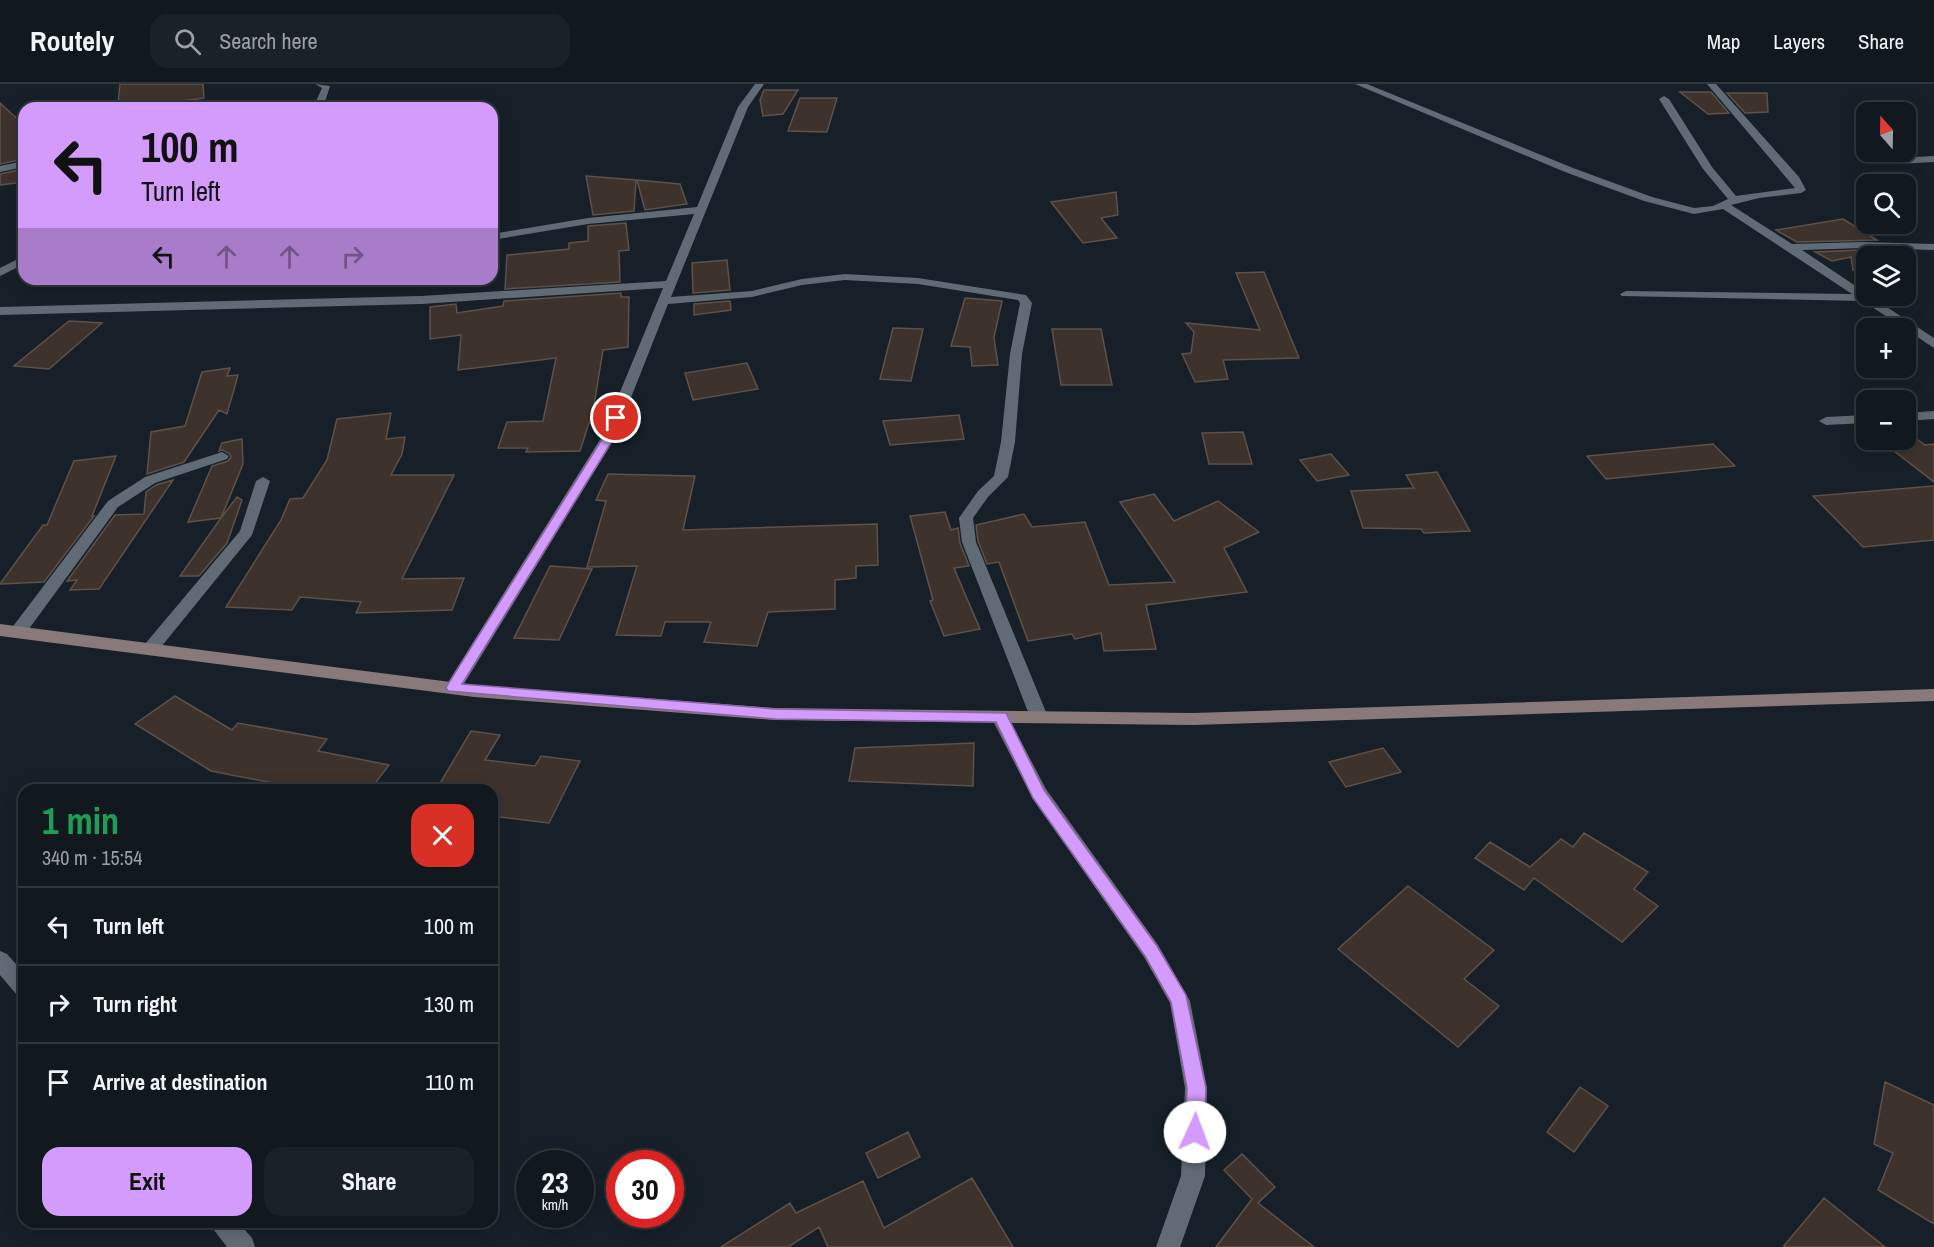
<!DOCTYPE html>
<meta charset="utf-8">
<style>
:root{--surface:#11181e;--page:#1a2127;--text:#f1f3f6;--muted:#9ca0a4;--line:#30373c;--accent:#d39cfc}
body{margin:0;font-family:"Archivo Narrow",sans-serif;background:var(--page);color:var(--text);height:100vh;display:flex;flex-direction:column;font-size:22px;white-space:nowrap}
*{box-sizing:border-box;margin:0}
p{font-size:20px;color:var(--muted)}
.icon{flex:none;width:33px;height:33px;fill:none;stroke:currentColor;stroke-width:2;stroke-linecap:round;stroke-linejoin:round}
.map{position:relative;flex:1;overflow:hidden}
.side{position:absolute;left:18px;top:700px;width:480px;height:444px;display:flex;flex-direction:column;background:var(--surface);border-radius:18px;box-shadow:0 3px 15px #0003,0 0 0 2px var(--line)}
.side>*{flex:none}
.banner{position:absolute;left:18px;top:18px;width:480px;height:183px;border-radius:18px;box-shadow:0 3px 15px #0003,0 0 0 2px var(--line);background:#d39cfc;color:#111;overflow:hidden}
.needle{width:39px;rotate:340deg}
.fabs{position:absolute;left:1856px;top:18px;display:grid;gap:12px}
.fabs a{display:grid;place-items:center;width:60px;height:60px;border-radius:12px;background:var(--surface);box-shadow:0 3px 15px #0003,0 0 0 2px var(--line);font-size:30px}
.speed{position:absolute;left:516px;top:1066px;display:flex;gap:12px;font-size:30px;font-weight:700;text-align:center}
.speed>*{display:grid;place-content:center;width:78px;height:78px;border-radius:50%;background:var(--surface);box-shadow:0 3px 15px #0003,0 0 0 2px var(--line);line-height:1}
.speed small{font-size:15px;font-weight:400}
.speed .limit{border:9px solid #d22;background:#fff;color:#111}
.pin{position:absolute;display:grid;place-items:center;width:51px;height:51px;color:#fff;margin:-26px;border:3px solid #fff;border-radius:50%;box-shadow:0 2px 6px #0007}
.me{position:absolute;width:66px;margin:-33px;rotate:2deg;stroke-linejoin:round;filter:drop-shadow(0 0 4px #0008)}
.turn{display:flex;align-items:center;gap:21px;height:126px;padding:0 24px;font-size:27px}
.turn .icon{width:78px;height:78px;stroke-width:2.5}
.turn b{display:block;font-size:42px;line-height:51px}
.lanes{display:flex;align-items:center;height:57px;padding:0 24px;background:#0003;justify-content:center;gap:30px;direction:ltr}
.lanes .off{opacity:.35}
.round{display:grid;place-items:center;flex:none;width:63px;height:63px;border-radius:18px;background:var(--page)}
.summary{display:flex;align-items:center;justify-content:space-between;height:102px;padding:0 24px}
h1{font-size:36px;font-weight:800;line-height:45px;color:#1e9e55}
.action{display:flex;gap:12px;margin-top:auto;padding:12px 24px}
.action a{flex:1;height:69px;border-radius:18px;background:var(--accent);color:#111;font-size:24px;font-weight:800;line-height:69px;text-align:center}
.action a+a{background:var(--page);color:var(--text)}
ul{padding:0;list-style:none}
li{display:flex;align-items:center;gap:18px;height:78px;padding:0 24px;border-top:2px solid var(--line)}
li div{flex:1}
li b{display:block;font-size:22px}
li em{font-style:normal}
header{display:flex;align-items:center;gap:36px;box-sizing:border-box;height:84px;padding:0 30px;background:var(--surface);border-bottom:2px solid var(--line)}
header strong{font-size:28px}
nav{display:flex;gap:33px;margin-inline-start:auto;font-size:21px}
.search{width:420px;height:54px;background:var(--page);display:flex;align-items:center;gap:15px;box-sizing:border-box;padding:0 21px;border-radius:18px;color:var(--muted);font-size:22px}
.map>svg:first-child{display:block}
.building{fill:#3e332c;stroke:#5d5149;stroke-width:1.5}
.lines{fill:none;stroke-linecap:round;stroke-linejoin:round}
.minor{fill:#616b75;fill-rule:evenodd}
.tertiary{fill:#616b75;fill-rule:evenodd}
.secondary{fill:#8a797b;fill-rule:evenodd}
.route{fill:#d39cfc;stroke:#8965a4;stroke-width:1.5}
</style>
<header>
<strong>Routely</strong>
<div class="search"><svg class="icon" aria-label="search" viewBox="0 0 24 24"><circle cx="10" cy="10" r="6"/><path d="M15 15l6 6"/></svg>Search here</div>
<nav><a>Map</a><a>Layers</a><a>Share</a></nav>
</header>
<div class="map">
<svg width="1934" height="1163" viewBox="0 0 1934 1163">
<rect width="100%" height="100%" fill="#172028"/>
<path class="building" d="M120,0H203L204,14L128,24L118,20Z
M764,6H798L783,30L763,32L760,16Z
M1680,8H1711L1729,29L1708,30Z
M1727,9H1767L1768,28L1745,29Z
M800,14H837L827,48L788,47Z
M0,19L24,41V75L0,80Z
M24,85V98L0,101V90Z
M586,92L636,96L634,127L593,131Z
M637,96L680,100L687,120L645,126Z
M1116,108L1118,131L1101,134L1117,154L1083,159L1051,118Z
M1843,135L1877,156L1797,158L1776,146Z
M626,139L629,166L619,167L620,198L505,205L507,171L569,165V159L588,157V142Z
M1862,166L1895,167L1903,172H1866V188L1853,186L1851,173L1832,177L1815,168Z
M727,176L730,206L693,209L692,179Z
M1264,188L1299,274L1223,276L1228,295L1195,298L1182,270L1191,269L1194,248L1186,239L1260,246L1236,189Z
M621,209V213H629L628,263L603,266L593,327L580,367L526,368L528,364H498L507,338L543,337L556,274L458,286L461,251L430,255V223L456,220L457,229L503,222L504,217Z
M965,214L1002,217L994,253L998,281L972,282L970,263L951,262Z
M730,217L731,226L694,231V220Z
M69,237L102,239L49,285L14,282Z
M893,244L923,245L911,297L880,295Z
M1052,245H1101L1112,301H1061Z
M747,279L758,305L693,316L685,289Z
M230,284L227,292L238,291L227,330L219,326L184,378L147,390L151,348L185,342L202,288Z
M391,329L386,355L405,353L402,370L391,391H454L402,495L464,494L452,526L356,529L361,518L300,513L292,526L226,523L281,436L290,415L303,414L327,376L337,335Z
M959,331L964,355L890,361L883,337Z
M1243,348L1252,380H1209L1202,349Z
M242,355L243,380L221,434L237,413L242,416L227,459L199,492H180L221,434L188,438L212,382L228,377L231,373L230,370L223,366L219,367L222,359Z
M1880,356H1918L1925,361L1934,360V398Z
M1713,360L1735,382L1606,395L1587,372Z
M1331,370L1349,391L1317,397L1300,376Z
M116,372L92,432H94L44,498L0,500L43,441H47L74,377Z
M1437,388L1470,447L1424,449L1421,445L1363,444L1351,407L1414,404L1406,391Z
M608,390L695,392L683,446L877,440L878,481L856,482V494L835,496V525L768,528L757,562L704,558L711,538H665L661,552L616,551L637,482L587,483L606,417L596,416Z
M173,396L99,505L70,506L77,496L67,497L115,431L144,430L146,408L156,401Z
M1934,402V456L1863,463L1813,412Z
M1154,410L1174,437L1218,417L1259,448L1224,464L1247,508L1146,521L1156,565L1104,567L1101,549L1075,555L1072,550L1028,557L999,478L987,480L978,457L976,441L1024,430L1032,443L1085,438L1109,501L1175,498L1120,418Z
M945,428L951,446L958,444L960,459L969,482L954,484L980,545L944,552L930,517L933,516L910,432Z
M550,482L592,485L559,556L514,554Z
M175,612L232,646L238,639L327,655L318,667L389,681L370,706H309L211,687L135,640Z
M471,647L500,651L485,676L535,682L541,672L580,677L549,739L492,732V706H436Z
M974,659L973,702L849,697L855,664Z
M1383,664L1401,688L1346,703L1329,678Z
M1584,749L1648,788L1634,805L1658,822L1622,858L1534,794L1524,806L1475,774L1490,758L1530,783L1561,755L1573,763Z
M1408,802L1494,866L1464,895L1499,922L1458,963L1338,865Z
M1885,998L1934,1021V1140L1878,1106L1893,1069L1874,1060Z
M1580,1003L1608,1022L1574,1068L1547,1048Z
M908,1048L920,1073L878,1094L866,1069Z
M1242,1070L1275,1103L1258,1119L1314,1163H1216L1252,1115L1224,1086Z
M972,1094L1013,1163H828L819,1143L788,1163H721L790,1119L796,1129L863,1097L884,1144Z
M1824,1114L1885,1163H1783Z"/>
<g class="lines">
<path class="minor" d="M315,0L330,2L323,24H313L322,4Z
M755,0H764L748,23L671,213L752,207L802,195L845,190L918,194L1026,211L1032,219L1022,270L1015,358L1008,393L988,413L973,434L976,458L1048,633L1045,637L1039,639L1033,637L1030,633L962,458L959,434L978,407L994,392L1001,358L1010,270L1020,219L1018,216L918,200L845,196L802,201L752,213L668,220L615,354L459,608H447L445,604L447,600L601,354L663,204L421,220L0,231V223L421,212L666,197L694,130L588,140L492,156V150L588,134L697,123L738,23Z
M1355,0H1367L1573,84L1652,113L1694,124L1713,122L1728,115L1703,85L1659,15L1664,12L1669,15L1712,83L1736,112L1795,104L1707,0H1716L1799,93L1806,106L1801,109L1759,114L1731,121L1792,160L1862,158L1934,160V166L1862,164L1802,166L1866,209V212H1870L1934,254V264L1863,217L1622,212L1620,210L1626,207L1852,210L1723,125L1694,130L1644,117L1565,88Z
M1934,72V78L1896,80L1891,77L1896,74Z
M24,77V83L0,88V82Z
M24,172V180L0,192V184Z
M1934,327V335L1905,337V329Z
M1866,331V339L1826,341L1819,337L1826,333Z
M222,368L229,372L227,375L155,399L118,423L23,553H11L9,549L11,545L108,417L145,393Z
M263,393L270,397L252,451L157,568H145L143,564L145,560L240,447L256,397Z
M1000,627L1006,629L1046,705L1158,861L1190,917L1207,1004L1205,1092L1180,1163H1156L1181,1092L1185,1004L1170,919L1144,873L1033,715L991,633L994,629Z"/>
<path class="tertiary" d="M0,867L7,870L24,889V913L17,911L0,891Z
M210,1138H238L252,1154L255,1163H227L214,1146Z"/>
<path class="secondary" d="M0,540L474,601L775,624L1193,629L1934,605V617L1193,641L775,636L474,613L0,552Z"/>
</g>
<path class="route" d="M616,331L622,334L614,354L462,600L775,625L1006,629L1044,706L1157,862L1186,911L1206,1004L1204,1048L1201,1055L1195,1057L1188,1055L1185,1048L1187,1004L1171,918L1145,872L1033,714L996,638L775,635L448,607L446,604L448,600L603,354L611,334Z"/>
</svg>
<div class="fabs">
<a><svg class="needle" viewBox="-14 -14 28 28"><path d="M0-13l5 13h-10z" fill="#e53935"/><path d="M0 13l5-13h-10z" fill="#9ca0a4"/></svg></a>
<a><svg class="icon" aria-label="search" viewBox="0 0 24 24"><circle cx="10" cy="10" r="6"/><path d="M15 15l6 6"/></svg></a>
<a><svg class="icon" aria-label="layers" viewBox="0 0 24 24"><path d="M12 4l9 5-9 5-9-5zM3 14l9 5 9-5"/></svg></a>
<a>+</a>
<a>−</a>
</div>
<div class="speed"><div>23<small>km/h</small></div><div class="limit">30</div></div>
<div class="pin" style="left:616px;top:334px;background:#d93025"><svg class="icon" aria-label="arrive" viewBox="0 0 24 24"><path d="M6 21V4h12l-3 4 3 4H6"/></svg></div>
<svg class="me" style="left:1195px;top:1048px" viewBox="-20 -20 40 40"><circle r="19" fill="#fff"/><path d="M0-13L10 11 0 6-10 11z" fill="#d39cfc"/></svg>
<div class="banner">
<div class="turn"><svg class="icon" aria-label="left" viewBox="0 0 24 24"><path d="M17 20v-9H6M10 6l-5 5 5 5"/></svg><div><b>100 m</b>Turn left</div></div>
<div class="lanes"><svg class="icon" aria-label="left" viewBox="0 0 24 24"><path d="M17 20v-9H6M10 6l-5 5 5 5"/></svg><svg class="icon off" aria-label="ahead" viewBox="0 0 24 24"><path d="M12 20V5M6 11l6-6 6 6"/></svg><svg class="icon off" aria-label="ahead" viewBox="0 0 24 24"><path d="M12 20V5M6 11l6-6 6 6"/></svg><svg class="icon off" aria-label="right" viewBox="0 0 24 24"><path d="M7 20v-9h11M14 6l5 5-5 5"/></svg></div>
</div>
<section class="side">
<div class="summary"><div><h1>1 min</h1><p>340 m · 15:54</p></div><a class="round" style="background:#d93025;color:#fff"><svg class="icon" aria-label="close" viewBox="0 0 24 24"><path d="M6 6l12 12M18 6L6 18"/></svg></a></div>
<ul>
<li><svg class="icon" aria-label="left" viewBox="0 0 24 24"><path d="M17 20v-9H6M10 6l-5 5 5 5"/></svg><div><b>Turn left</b></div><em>100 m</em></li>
<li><svg class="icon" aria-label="right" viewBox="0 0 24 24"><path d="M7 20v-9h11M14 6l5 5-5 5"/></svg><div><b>Turn right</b></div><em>130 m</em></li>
<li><svg class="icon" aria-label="arrive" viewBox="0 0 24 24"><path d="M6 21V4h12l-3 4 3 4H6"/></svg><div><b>Arrive at destination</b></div><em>110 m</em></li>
</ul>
<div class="action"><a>Exit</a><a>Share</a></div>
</section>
</div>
